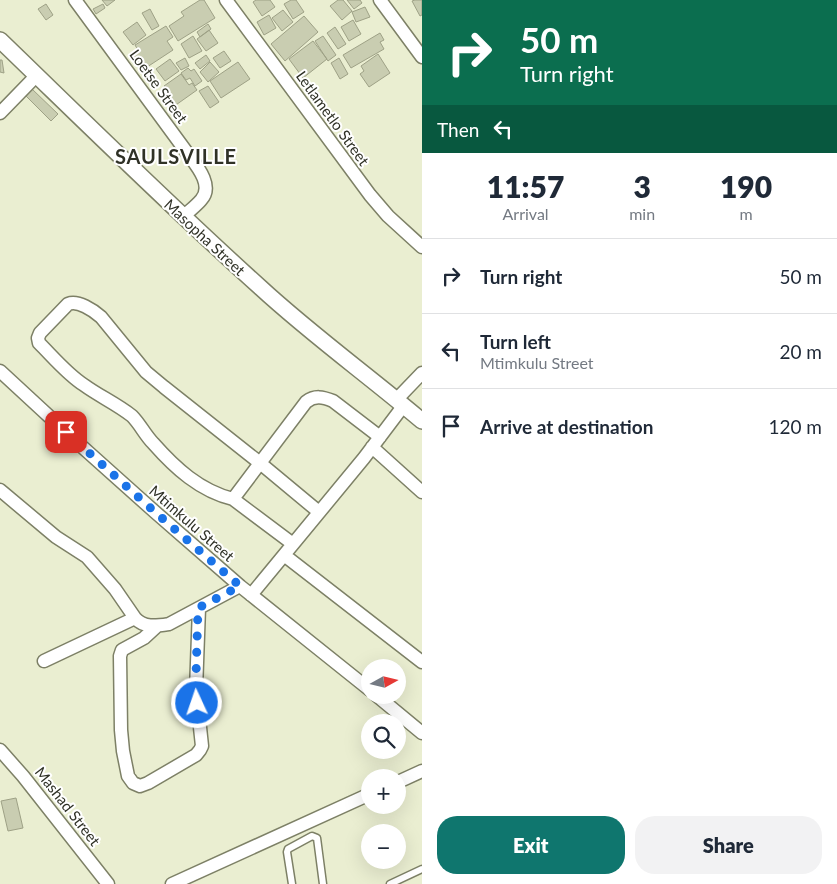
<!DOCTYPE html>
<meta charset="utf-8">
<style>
:root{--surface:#fff;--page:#f2f2f3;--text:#1f2937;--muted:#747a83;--line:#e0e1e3;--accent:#0f766e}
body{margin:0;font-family:Lato,sans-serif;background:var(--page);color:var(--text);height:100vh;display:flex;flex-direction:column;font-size:19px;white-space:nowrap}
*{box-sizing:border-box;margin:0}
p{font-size:16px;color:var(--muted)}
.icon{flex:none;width:28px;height:28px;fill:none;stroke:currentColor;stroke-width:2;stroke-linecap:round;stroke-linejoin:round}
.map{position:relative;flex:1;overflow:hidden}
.panel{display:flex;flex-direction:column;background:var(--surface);width:415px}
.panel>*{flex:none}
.hud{background:#0b6e4f;color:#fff;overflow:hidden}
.needle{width:32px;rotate:82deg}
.fabs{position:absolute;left:361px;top:659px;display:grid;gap:10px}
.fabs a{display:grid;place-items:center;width:45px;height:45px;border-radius:50%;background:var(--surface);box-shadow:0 5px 20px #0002;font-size:25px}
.pin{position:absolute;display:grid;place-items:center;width:42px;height:42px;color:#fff;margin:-21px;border-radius:10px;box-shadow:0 2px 8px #0006}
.me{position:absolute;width:55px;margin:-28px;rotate:357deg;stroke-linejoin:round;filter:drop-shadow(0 0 4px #0008)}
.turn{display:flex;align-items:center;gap:18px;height:105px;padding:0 15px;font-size:22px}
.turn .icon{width:65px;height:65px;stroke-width:2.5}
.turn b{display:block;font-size:35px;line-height:42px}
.then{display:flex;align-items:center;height:48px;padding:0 15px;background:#0003;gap:10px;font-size:19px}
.eta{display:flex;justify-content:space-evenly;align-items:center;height:85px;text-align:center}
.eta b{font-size:30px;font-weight:800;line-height:35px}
.action{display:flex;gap:10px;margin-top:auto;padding:10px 15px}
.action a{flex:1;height:58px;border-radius:20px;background:var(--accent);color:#fff;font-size:20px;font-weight:800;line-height:58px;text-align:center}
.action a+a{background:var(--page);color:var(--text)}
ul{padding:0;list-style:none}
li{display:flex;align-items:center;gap:15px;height:75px;padding:0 15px;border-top:1px solid var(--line)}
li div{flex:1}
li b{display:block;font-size:19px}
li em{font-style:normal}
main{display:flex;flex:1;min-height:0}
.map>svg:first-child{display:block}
.building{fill:#c9cdb1;stroke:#9ea186}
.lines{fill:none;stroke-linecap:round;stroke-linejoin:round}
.service-casing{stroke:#7d8066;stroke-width:9}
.minor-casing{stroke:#7d8066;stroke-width:15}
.tertiary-casing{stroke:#7d8066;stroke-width:18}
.service{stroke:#fff;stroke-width:6}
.minor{stroke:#fff;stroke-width:12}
.tertiary{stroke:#fff;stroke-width:15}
.route{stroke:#1a73e8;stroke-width:9;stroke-dasharray:0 16.2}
.labels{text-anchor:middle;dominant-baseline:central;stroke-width:4;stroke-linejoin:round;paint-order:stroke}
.street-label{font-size:15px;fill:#2f3126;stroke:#fff}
.district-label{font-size:20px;font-weight:bold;letter-spacing:1px;fill:#2f3126;stroke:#fff}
</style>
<main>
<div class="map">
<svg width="422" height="884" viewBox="0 0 422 884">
<rect width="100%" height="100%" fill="#eaeed1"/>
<path class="building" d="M102,0H115L107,6Z
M200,0H204L215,18L178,41L169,26L184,16L181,12Z
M256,0H270L275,7L262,16L253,2Z
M291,0H296L304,12L293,19L284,4Z
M338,0H343L352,11L342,20L330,6Z
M347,0H360L362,3L354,9Z
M415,0H422V15L420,16L412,1Z
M46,4L53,15L46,20L38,9Z
M103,4L105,8L96,14L93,9Z
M365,7L370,17L356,22L352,12Z
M150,9L159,26L152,30L142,13Z
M283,10L293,22L282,31L272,18Z
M269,15L276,28L264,35L257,22Z
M304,16L318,32L285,61L271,44Z
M353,20L361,34L349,41L341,27Z
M137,22L146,35L133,45L123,32Z
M208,24L211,29L200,37L197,32Z
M166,26L173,37L167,41L173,50L141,71L132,57L139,52L135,45Z
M335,27L346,44L338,49L327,33Z
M209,30L218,43L206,51L197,39Z
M380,33L384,40L380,42L384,49L351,68L343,55Z
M193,36L202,51L189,58L181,44Z
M323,36L336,55L328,61L315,41Z
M313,41L327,59L303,78L289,59Z
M224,51L231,61L220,68L213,58Z
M378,54L390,73L369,87L360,74L364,71L361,66Z
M206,55L210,61L200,69L195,63Z
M185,58L189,66L181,70L176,63Z
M339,58L348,74L340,79L331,63Z
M170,59L179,71L165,81L156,69Z
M0,60H2L4,73L0,72Z
M210,62L219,72L208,82L200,72Z
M238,62L250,79L221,98L210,81Z
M188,68L191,71L194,69L202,81L195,86L190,78L186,80L181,73Z
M181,74L189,85L192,83L197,90L173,107L164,94L168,91L164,86Z
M208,86L219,102L210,108L199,91Z
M32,89L58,114L51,121L26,96Z
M16,798L23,828L8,831L1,801Z"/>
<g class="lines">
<defs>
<path id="service" d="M292,884L287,852L288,849L312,836L317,838L323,884
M390,884L422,869"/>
<path id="minor" d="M75,0L188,154C197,166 214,186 201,200C196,206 189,211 183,217
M226,0L370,195L388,216L422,247
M380,0L422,57
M0,113L37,75
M0,371L79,444L155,512L240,586L370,690
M397,399L422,373
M372,447L422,492
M0,490L56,537L87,557L115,589L135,618C144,628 156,626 169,624L240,586
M233,499L293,544
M319,512L260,463L164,387L146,372L101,317C93,310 78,300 68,304L40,333L38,338L39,343C53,357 68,375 84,385C99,396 117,404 132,416C140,424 145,435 153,443C175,468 200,491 233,499L306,402C315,395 323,397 333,401L380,437
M284,555L422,662
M251,595L364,458L404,405
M157,626L144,638L122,650L120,656L121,730L123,751L128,776L133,783L140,786L148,783L196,755L200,750L202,746L196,690L199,608
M44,661L135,618
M376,695L422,733
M0,750L23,776L108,884
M398,782L422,771
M172,884L370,794"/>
<path id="tertiary" d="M0,40C86,123 172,208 261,288C312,335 369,376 422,421"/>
</defs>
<use href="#service" class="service-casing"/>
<use href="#minor" class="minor-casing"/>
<use href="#tertiary" class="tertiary-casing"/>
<use href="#service" class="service"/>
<use href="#minor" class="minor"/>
<use href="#tertiary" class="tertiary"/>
</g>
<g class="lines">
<path class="route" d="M66,432L155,512L240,586L198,608L196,676L197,703"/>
</g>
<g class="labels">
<g class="street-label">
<text transform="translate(159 86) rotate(54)">Loetse Street</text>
<text transform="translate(333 118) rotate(54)">Letlametlo Street</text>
<text transform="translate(205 237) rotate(43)">Masopha Street</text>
<text transform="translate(192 523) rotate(41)">Mtimkulu Street</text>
<text transform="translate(68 806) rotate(52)">Mashad Street</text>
</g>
<g class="district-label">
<text x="176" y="156">SAULSVILLE</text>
</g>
</g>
</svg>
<div class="fabs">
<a><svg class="needle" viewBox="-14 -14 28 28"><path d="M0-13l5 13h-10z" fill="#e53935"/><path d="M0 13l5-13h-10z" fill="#747a83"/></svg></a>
<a><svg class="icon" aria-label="search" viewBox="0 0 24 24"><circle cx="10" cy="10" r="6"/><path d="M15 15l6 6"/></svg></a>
<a>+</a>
<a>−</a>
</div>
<div class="pin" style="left:66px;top:432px;background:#d93025"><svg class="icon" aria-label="arrive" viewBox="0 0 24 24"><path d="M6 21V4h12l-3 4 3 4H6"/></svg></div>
<svg class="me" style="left:197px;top:703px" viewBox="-20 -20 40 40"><circle r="17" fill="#1a73e8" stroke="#fff" stroke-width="3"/><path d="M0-11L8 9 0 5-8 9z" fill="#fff"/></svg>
</div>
<section class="panel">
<div class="hud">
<div class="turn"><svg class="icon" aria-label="right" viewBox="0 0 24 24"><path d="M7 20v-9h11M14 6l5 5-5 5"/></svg><div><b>50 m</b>Turn right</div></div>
<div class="then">Then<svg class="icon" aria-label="left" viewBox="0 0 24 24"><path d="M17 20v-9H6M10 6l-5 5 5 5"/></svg></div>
</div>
<div class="eta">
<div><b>11:57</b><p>Arrival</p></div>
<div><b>3</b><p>min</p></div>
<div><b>190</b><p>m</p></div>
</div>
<ul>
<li><svg class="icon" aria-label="right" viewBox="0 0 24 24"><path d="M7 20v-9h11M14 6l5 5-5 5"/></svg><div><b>Turn right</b></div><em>50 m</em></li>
<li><svg class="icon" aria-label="left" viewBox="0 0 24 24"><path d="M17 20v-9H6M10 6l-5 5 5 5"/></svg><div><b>Turn left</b><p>Mtimkulu Street</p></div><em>20 m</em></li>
<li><svg class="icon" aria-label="arrive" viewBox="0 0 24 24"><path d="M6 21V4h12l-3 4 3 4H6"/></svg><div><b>Arrive at destination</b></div><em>120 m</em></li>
</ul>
<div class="action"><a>Exit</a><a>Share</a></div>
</section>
</main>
